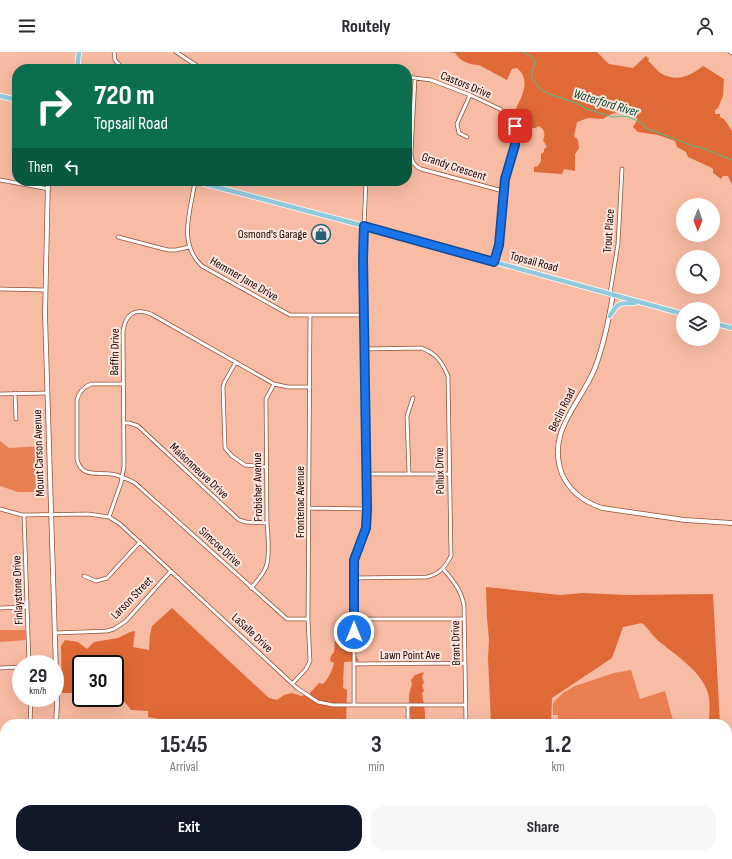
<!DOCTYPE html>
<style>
:root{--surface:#fff;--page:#f7f7f7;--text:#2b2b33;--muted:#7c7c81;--accent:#111827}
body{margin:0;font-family:"Sofia Sans Condensed",sans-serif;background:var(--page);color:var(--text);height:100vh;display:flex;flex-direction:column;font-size:15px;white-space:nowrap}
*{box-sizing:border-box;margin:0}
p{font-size:13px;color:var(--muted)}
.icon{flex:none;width:22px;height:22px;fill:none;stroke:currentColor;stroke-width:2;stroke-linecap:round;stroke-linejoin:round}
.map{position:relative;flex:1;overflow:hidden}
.details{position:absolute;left:0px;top:667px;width:732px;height:140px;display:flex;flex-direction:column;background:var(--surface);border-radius:16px 16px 0 0;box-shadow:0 4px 16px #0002}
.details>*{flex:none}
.guide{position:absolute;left:12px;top:12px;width:400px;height:122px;border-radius:16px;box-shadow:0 4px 16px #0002;background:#0b6e4f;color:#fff;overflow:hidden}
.needle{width:26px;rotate:181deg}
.controls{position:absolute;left:676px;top:146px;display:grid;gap:8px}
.controls a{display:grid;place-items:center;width:44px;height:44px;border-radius:50%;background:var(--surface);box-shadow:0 4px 16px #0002;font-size:20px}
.speed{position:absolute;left:12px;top:603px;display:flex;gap:8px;font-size:20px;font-weight:700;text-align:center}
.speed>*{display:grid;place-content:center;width:52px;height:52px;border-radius:50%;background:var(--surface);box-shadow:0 4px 16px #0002;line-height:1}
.speed small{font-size:10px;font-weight:400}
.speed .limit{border:2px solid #111;border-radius:6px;background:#fff;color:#111}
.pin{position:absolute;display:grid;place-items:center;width:34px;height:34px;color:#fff;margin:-17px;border-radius:8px;box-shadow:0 2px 6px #0006}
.me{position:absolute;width:44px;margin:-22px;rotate:0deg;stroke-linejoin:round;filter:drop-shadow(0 0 3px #0008)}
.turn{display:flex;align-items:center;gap:14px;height:84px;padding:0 16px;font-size:18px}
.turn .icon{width:52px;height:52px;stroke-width:2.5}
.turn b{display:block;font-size:28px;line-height:34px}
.then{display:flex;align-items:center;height:38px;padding:0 16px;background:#0003;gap:8px;font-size:15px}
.eta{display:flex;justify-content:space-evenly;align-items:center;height:68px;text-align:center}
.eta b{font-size:24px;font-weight:700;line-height:28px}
.primary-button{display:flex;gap:8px;margin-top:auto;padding:8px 16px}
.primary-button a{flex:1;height:46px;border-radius:16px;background:var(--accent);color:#fff;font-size:16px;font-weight:700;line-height:46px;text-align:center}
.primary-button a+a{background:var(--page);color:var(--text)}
header{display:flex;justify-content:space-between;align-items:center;height:52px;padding:0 16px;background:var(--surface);font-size:18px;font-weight:700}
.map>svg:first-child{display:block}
.green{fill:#ea7f52}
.forest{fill:#df6a37}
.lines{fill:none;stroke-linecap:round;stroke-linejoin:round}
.stream{stroke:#4cc190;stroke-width:1}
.street-casing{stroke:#945136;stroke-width:4.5}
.secondary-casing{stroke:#945136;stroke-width:5.5}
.primary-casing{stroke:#fff;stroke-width:6}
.street{stroke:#fff;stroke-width:3}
.secondary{stroke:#fff;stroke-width:4}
.primary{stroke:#92cadc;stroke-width:4.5}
.route-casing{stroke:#114b97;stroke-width:10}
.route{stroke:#1a73e8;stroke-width:7}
.labels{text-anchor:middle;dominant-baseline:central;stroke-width:4;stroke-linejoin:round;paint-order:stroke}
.street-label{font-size:12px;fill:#1c0400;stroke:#fee6dd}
.poi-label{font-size:12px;fill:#1c0400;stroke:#fee6dd;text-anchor:end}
.water-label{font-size:13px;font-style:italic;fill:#01472f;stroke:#fee6dd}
</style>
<header><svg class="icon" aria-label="menu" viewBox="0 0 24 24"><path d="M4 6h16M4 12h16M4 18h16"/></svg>Routely<svg class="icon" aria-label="person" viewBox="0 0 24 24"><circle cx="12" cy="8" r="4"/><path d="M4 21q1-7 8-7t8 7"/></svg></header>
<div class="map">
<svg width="732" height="807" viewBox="0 0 732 807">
<rect width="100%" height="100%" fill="#f8bba3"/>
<path class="green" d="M0,389L9,396L44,394V440H18L0,434Z
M0,578H25L26,588L0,590Z
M631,618L640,647L665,639L674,672H558V663H553V651L563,641L575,634L614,621Z"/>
<path class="forest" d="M448,0H597L609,12L633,16L646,4L649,7L648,9C653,13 657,19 662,22C678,30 690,24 703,14L724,27L723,44L718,56L715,58V62H720V65L724,67L732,79V133L728,124H723L721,127L713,121V117L710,115L688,105L686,100L677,95L675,89L658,83L638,80L633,75L638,67C623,60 617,57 603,67L588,66L577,70L574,84L578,88L579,96L575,102V119L564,117L562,122L534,120V115L538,114L541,109V102L544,100V97L547,95L543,88C546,82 544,76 538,74L535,76H530L528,71H523V68L514,60C521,47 532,28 517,16L512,17L507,28L479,13C469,13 460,9 455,1Z
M486,535L560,543L583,541L626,543L713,542L720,672H709C709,661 711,648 707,638C698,617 678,605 661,591C654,586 649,577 642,571L623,575L612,606L552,646L551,672H491L488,606L489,587L487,566Z
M172,556L269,646L277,648L284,643L292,641L301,644L309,642L319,631L323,632C329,626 332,619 334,611L330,609L331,604L334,600L335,589L349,591L359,609L344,610L343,636L347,638L346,672H309V669L254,667L174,670L148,665V659L131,658L123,648L93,649V646H115V612H81V641H62L61,594L65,588L78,590L87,597L94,590L118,586L130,580L135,579L133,595L149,598L150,583L152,574Z
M424,620L422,625L424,631L422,633L424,639L422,641L425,660V672H411C411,660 406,644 412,633L411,628L415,623Z
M185,802H190V803L195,806L197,802H424L425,806L424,807H186Z
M492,802H545L546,807H492Z
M580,802H683L666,807H581Z"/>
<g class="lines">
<path class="stream" d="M523,0L532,5L534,7L535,12L532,19V26L540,37L549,42L576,51L587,57L613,65L621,64L629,65L644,72L646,76L696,95H700L732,108"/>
<defs>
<path id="street" d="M114,0L115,8L123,17
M176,0L202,17
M730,0L732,1
M407,25L431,28L470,43L500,57L515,74V93L505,127L499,193L494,210
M415,26L411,102C411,109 414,114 421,117L503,139
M467,85L459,81L457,72L470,43
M0,128L49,137
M195,129C191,158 177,191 202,214L290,263H364
M118,185L168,198H176L189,195
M0,237L45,238
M610,241L618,192L622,117
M236,310L224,331L223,335L225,396L232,404L245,413L266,415
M124,332H91C83,335 79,340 77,348V407C81,426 97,420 111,422C120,423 127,427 135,431L287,567H308
M15,341L16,367
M0,342L47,341
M124,371H129L138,374L239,468L246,470L267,471
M367,422H449
M409,422L407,364L413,346
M310,456L367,457
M0,457L22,463L88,462L109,465L120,472L297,636L318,650L333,653H465
M24,463L29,612
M109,465L121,431L124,414L123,280C125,263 134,255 151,262L274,332L288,335H310
M443,517C453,528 461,538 464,553L466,672
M84,524L96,529L107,526L140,490
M354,526L427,525C440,522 445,515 451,504L448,324C442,310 436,301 421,296L364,297
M251,536C257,529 263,523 266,515C270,505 268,482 267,471L266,347L274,332
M0,556L27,555
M354,567H464
M55,581L107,579L114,577L126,569L171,519
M354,612L465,611
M0,616L21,615
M293,631L306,617L310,609L308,567L310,263
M354,653V508L366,476L367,457L363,197L366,129
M30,672L31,646
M408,672V654
M0,711L5,708
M101,802L104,807
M437,802V807
M547,802L548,807
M121,807L141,802
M470,807V802"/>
<path id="secondary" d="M48,129L45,262L57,652L56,672
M613,242C609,267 604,292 595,316C580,353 546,379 562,422C570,440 584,450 602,456L685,468L732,471
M0,754L5,748"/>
<path id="primary" d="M77,17L79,0
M0,44L17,48
M194,129L364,174L683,262
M610,264C618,250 620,251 635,251
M713,271L732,276
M727,799L732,797
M703,807L717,802"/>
</defs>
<use href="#street" class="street-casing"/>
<use href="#secondary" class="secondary-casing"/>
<use href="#primary" class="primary-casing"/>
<use href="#street" class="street"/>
<use href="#secondary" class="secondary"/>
<use href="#primary" class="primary"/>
</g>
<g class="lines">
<defs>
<path id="route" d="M354,580V508L366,476L367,457L363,207L364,174L494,210L499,193L505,127L515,93V74"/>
</defs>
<use href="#route" class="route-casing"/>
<use href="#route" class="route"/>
</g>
<defs>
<symbol id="shop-ring" viewBox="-11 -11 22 22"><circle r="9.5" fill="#fee6dd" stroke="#226377" stroke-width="1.5"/><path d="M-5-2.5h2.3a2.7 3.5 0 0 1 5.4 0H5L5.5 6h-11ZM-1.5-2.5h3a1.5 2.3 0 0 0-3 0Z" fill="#226377"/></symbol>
</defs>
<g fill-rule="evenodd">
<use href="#shop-ring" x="310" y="171" width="22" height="22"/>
</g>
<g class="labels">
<g class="street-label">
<text transform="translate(466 33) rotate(22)">Castors Drive</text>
<text transform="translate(454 115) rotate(18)">Grandy Crescent</text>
<text transform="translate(609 179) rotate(-86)">Trout Place</text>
<text transform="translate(534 210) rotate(15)">Topsail Road</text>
<text transform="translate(244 227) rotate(30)">Hemmer Jane Drive</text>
<text transform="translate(115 300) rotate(-89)">Baffin Drive</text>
<text transform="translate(562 358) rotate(-64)">Beclin Road</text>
<text transform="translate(39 401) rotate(-92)">Mount Carson Avenue</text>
<text transform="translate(199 419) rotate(43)">Maisonneuve Drive</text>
<text transform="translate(440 419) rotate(-91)">Pollux Drive</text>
<text transform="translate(258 435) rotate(-91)">Frobisher Avenue</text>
<text transform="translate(300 450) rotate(-90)">Frontenac Avenue</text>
<text transform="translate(220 495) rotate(42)">Simcoe Drive</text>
<text transform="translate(18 538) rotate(-92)">Finlaystone Drive</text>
<text transform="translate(132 546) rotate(-46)">Larson Street</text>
<text transform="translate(252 581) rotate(43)">LaSalle Drive</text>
<text transform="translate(456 591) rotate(-91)">Brant Drive</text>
<text x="410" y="603">Lawn Point Ave</text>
</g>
<g class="poi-label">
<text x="307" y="182">Osmond's Garage</text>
</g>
<g class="water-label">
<text transform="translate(606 51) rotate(17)">Waterford River</text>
</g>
</g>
</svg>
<div class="controls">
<a><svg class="needle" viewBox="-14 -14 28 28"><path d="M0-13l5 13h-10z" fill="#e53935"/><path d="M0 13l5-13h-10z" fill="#7c7c81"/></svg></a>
<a><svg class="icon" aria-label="search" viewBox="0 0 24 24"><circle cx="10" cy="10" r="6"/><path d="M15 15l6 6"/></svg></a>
<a><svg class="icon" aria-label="layers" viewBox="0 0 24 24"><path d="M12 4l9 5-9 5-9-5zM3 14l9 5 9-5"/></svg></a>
</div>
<div class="speed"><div>29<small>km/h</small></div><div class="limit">30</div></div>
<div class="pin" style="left:515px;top:74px;background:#d93025"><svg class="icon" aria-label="arrive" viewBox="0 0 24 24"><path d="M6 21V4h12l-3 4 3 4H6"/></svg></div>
<svg class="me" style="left:354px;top:580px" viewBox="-20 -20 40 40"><circle r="17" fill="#1a73e8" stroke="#fff" stroke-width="3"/><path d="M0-11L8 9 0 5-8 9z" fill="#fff"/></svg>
<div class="guide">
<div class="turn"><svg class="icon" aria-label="right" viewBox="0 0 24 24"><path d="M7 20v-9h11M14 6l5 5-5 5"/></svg><div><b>720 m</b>Topsail Road</div></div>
<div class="then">Then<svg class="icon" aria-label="left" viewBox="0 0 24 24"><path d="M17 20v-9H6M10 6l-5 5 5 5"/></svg></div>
</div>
<section class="details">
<div class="eta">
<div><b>15:45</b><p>Arrival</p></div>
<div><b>3</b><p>min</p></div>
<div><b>1.2</b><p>km</p></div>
</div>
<div class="primary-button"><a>Exit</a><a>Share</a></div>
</section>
</div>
